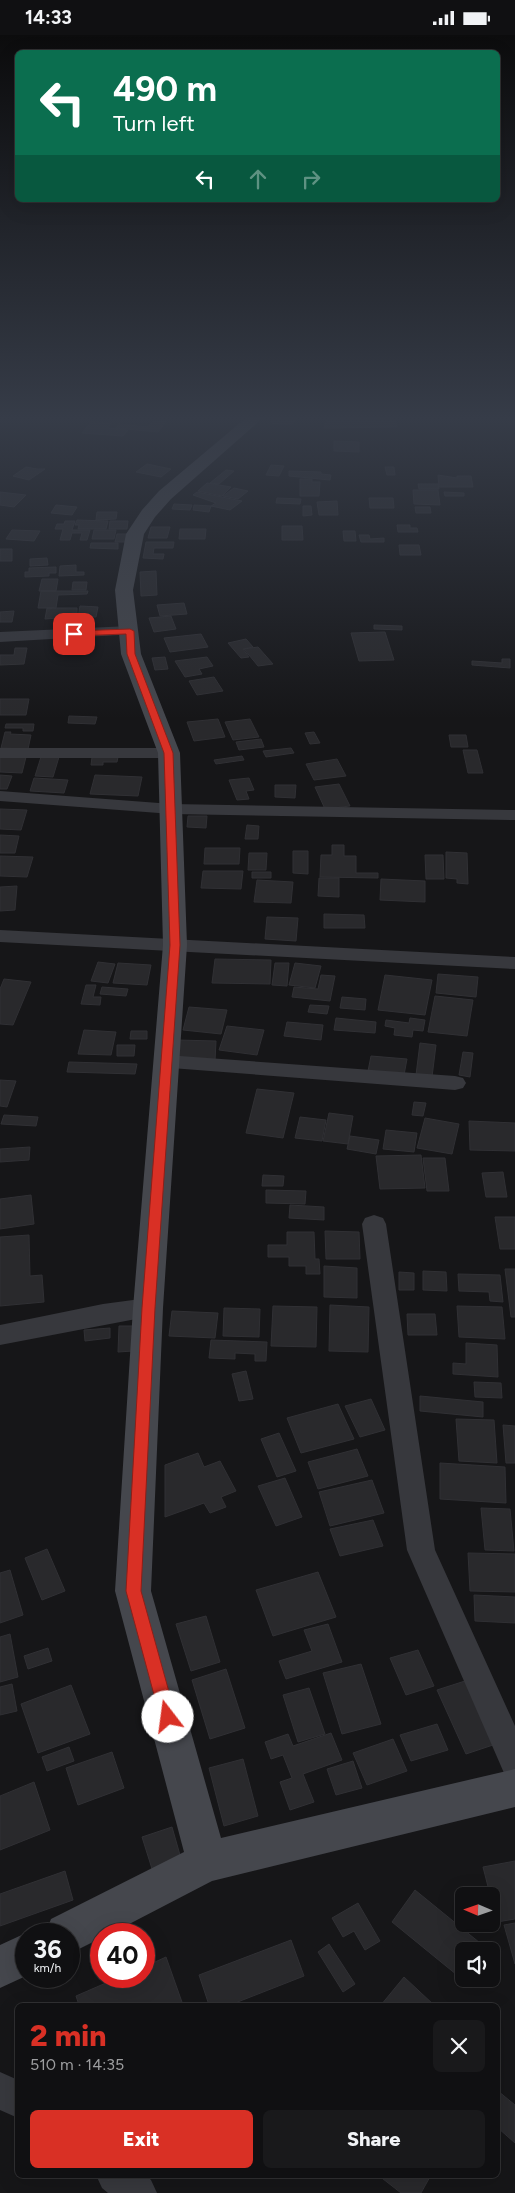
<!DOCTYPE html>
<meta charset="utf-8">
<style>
:root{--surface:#101012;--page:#19191b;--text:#f1f3f6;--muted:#9c9d9f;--line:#303032;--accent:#d93025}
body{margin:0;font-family:Figtree,sans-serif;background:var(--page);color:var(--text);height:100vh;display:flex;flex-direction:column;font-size:19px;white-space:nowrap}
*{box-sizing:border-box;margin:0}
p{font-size:16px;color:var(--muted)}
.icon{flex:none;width:28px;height:28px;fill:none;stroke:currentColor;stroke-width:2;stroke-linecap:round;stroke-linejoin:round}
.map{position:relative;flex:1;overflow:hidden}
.details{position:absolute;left:15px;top:1968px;width:485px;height:175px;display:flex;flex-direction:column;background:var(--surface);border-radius:8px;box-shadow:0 5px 20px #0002,0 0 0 1px var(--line)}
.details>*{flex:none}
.hud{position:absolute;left:15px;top:15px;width:485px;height:152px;border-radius:8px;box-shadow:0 5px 20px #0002,0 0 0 1px var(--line);background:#0b6e4f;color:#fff;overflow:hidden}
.needle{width:32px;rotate:272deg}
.buttons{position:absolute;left:455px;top:1852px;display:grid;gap:10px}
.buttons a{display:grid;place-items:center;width:45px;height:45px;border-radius:8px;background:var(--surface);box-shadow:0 5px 20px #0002,0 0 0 1px var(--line);font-size:25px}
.speed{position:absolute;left:15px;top:1888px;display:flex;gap:10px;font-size:25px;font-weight:700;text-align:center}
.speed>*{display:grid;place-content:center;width:65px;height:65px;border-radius:50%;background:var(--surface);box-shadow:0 5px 20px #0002,0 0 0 1px var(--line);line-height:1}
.speed small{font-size:12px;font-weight:400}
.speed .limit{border:8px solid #d22;background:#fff;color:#111}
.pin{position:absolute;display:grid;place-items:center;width:42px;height:42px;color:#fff;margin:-21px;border-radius:10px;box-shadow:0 2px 8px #0006}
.me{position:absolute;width:55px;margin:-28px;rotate:345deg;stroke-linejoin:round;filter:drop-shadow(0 0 4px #0008)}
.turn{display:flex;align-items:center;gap:18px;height:105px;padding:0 15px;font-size:22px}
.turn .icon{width:65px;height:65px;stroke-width:2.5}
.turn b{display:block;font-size:35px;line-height:42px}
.lanes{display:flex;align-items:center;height:48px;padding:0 15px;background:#0003;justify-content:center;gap:25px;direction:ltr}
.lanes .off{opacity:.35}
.round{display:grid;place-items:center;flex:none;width:52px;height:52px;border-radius:8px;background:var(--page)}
.overview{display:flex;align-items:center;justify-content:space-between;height:85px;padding:0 15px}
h1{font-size:30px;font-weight:800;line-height:38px;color:var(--accent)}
.button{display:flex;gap:10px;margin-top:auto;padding:10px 15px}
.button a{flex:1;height:58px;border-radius:8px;background:var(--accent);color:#fff;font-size:20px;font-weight:800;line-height:58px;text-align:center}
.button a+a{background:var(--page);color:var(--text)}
.status{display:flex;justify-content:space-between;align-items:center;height:35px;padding:0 25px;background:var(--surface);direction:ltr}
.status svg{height:14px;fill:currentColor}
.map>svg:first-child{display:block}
.building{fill:#29292c;stroke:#303034}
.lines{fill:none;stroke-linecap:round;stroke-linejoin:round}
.street{fill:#37383d;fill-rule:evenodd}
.secondary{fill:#45474d;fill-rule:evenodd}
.route{fill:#d93025;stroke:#8d1f18}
</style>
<div class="status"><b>14:33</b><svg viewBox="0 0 49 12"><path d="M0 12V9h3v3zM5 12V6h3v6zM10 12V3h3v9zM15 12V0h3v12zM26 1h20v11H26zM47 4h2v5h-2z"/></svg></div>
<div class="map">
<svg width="515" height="2158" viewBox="0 0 515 2158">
<rect width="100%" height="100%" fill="#161618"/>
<path class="building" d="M274,382H288L296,383L292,390L270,388Z
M328,382L395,384L397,392L324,393Z
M153,386L166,387L158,397L116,393L119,389L148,392Z
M91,387L111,388L108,393L128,395L123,401L82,398Z
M334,406L359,407V417L334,416Z
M147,429L171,434L161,442L136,437Z
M271,430L284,431L279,441L266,440Z
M26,432L37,434H45L29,445L13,441Z
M385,432H394L395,440H387Z
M226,435L234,436L219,449L210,448Z
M289,436L321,437V439L331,440L330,445L289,441Z
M438,440L457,443V441H471L473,452H439Z
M300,444H312V447H320L319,461H300Z
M207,448L231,452L222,461L198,456Z
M418,449H438L439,454H419Z
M234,453L248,456L238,464L223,461Z
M413,455H438L440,470L414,469Z
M0,457L26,460L14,472L0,470Z
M197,457L242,466L230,475L211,471L216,468L193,460Z
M444,457L464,458V461H445Z
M277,463L301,464L300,469L276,468Z
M369,463H393L394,473H370Z
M337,466L338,480H319L317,467Z
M174,469L192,470L190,475L172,474Z
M56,470L77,472L72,480L51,478Z
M194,470L211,471L209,477L193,475Z
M303,471H311L312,480L303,481Z
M415,472H430L431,478H416Z
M97,477H117L116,484L96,485Z
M77,485L108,486L106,494H78L79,490H75Z
M65,486H75L72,495H90L87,505H80L82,498H72L70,505H60L63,494H55L57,489H64Z
M110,486H128L127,494H109Z
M397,490H410V493H417L418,497H398Z
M282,491H302L303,505H282Z
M151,492H170L167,503H148Z
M180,494H206L205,504H179Z
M12,495L40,496L34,506L6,504Z
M94,495H116L114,504H92Z
M343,496H355L356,506H344Z
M117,499H130L128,507H115Z
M359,500H369L370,504L384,503V507H361Z
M146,507H174L173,513H154L153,519H164L163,524L143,523Z
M91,508H118V514L90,513Z
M399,510H419L421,520H400Z
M0,514H12V526H0Z
M47,523L48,530L30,531V524Z
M76,530V537H84V540L59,541L60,531Z
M56,532V538H49V541L25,542V537H29V533Z
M156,536L157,560L141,561L140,537Z
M42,544H58L56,556H39Z
M73,547H87L86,555H72Z
M41,556H88L87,559L58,560L56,573H38Z
M184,568L187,579L160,581L157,570Z
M80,571L98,572L96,582H78Z
M47,573H77V578H72L71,582L45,584Z
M14,576L12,587H0V577Z
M171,581L176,594L154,597L149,583Z
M71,583H85L83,594H69Z
M374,590L402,591V595L374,594Z
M385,597L394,625L359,626L351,598Z
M201,599L208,612L170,617L164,603Z
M246,604L253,612L243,614L249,622L241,623L228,608Z
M258,612L273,629L258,631L244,614Z
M15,613H27L24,629L0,630V620H14Z
M165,622L168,634L155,635L152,623Z
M207,622L213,631L199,634L202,639L185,642L175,626Z
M502,624H510V633L472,630V626L502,628Z
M214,642L223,656L197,660L189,646Z
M0,664H29L26,680H0Z
M69,681L97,682L95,689L68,688Z
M218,684L225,702L194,706L187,687Z
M250,684L259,702L233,705L225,687Z
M6,689H34L33,696H23V693H5Z
M5,697H11L10,699L31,700L28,714L1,713Z
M314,697L320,708L310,709L305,698Z
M449,700H466L468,712H451Z
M261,704L264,712L239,715L236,707Z
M291,713L294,718L266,722L263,716Z
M463,715H477L483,738H468Z
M0,721L26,722L22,738L0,737Z
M242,721L244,725L216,729L214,725Z
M41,722H59L53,742L35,741Z
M92,722H118L117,727H103V730H91Z
M337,724L346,741L314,745L306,729Z
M0,740L12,741L7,754H0Z
M95,740L142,742L138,761L90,759Z
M34,743L68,745L64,758L30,756Z
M249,743L254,755L246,756L249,764L237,765L229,745Z
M339,749L350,771L325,774L315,752Z
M275,750H296L295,763L275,762Z
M0,774L27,775L21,795L0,794Z
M188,781H207L206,793L187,792Z
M247,790L259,791L258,804H245Z
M0,800L19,801L15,818H0Z
M332,810H344V821H356V838H378V843L320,842L321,820H332Z
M205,813H240L239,829H204Z
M293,816H308V839L293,838Z
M446,817L467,818L468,849L457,848V844L446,843Z
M249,818H267L266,835H248Z
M425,820H443L444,844H426Z
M0,821L33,822L27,842L0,841Z
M203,836H243L241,854L201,853Z
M252,837H271V843H252Z
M319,843H339V862L318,861Z
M381,844L425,846V867L380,865Z
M257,845L293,847L291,868L254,867Z
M17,851L15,875L0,876V852Z
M324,879L364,880L365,893H324Z
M267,882L298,883L296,906L265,904Z
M215,924L271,925L270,949L212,948Z
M98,927L115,929L108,948L91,946Z
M118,928L151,930L147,950L113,948Z
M275,928H289L287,951L272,950Z
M295,928L321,931L315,953L289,950Z
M438,939L478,942L476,962L436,958Z
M321,940L335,941L330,966L292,962L294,952L318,954Z
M385,940L432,945L425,980L378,975Z
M4,944L31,947L13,990L0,989V954Z
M86,950H96L93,962H101L100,970L81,969Z
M102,952L128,954L126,961L100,959Z
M435,961L473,965L467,1001L428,997Z
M342,962L366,964L365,975L340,973Z
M310,970L329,971L327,979L308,977Z
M189,972L227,975L221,999L183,995Z
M336,983L376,987L375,998L334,995Z
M410,983L425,985L423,996L413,995L412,1002L394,1000L395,993L385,991L386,985L409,988Z
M287,987L323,990L321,1005L284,1001Z
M227,991L264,995L257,1020L219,1015Z
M84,995L116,997L111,1020L78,1019Z
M131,996H147V1004H130Z
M177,1005L216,1006L215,1026L175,1025Z
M420,1008L436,1010L432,1042L416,1040Z
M117,1010H135L134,1021H117Z
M463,1017L473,1018L470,1042L459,1040Z
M371,1021L407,1024L404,1040L368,1036Z
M69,1027L137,1029L135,1039L67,1037Z
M0,1045L16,1046L7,1072L0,1071Z
M257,1054L294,1058L283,1103L246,1098Z
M414,1067L426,1068L423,1081L412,1080Z
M329,1078L353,1081L348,1109L323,1106Z
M4,1080L38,1082L36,1091L1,1089Z
M300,1082L326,1085L322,1106L295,1103Z
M425,1083L459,1089L452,1119L417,1113Z
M469,1086L515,1088V1116L470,1115Z
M386,1095L417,1098L414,1117L383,1114Z
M350,1101L379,1105L376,1119L347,1114Z
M30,1112L29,1125L0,1127V1114Z
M421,1120L425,1153L380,1154L376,1121Z
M423,1123H445L449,1156H427Z
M503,1137L507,1162H486L482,1138Z
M263,1140L284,1141L283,1151H262Z
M266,1155L306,1156L305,1169L266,1168Z
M31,1160L34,1189L0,1194V1164Z
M290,1170L324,1172V1185L289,1183Z
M495,1182H515V1214H500Z
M325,1196L359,1197L360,1224H326Z
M287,1197H314L315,1224H319L320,1239H306V1231H289V1222H268V1210H287Z
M29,1200L30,1241L42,1240L44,1267L0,1271V1202Z
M324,1231L357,1233V1263L324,1262Z
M505,1234H515V1282H511Z
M423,1236L446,1237L447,1256L423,1255Z
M399,1237L414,1238V1255H399Z
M458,1239L500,1240L503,1267L490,1266L489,1257L459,1256Z
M330,1270L369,1272L368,1317L329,1316Z
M273,1271L317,1272L316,1312L271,1311Z
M457,1271L502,1272L505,1304L459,1302Z
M224,1273L260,1274L259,1302L223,1301Z
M172,1276L218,1278L215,1303L169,1301Z
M407,1279H435L437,1300H408Z
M119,1291H133V1316L118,1317Z
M110,1293V1303L85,1306L84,1295Z
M211,1305L267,1307L266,1326H255V1319L235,1318V1324L209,1323Z
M466,1308L497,1310L498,1342L453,1339V1328L466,1329Z
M246,1336L253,1364L239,1366L232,1339Z
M474,1347L501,1348L502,1363L475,1362Z
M420,1361L483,1367V1382L420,1376Z
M371,1364L385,1395L360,1402L345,1371Z
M338,1369L354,1404L301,1418L287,1383Z
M456,1384L494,1385L497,1428L459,1426Z
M503,1390L515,1391V1428H506Z
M279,1398L296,1436L277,1442L261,1404Z
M357,1414L368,1441L318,1454L308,1427Z
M198,1418L204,1432L220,1426L236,1456L221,1462L226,1472L210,1478L204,1468L165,1482V1430Z
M440,1428L505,1432L506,1468L440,1464Z
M285,1443L302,1482L276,1491L258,1451Z
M372,1445L384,1478L330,1491L319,1457Z
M481,1473L510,1474L514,1516L485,1515Z
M373,1485L383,1511L340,1521L330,1494Z
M47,1514L65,1556L42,1565L25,1523Z
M468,1518L515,1519V1557L470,1556Z
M10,1535L23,1580L0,1588V1538Z
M318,1537L336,1582L273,1601L256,1555Z
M474,1560L515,1562V1588L475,1586Z
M206,1581L220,1627L191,1636L176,1589Z
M328,1589L342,1627L286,1644L279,1626L312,1616L304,1595Z
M10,1599L18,1642L0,1647V1602Z
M48,1613L52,1626L28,1634L24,1621Z
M418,1615L434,1651L406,1660L390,1623Z
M361,1629L381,1689L342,1699L323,1638Z
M226,1634L245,1693L210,1704L192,1645Z
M468,1645L496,1709L466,1719L437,1655Z
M12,1649L17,1676L0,1680V1652Z
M71,1650L90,1699L38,1718L21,1669Z
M309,1653L325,1699L298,1707L283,1660Z
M437,1689L448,1715L411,1726L400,1700Z
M331,1698L342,1725L303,1739L314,1767L290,1775L280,1747L292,1743L283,1720L271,1724L265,1707L288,1699L293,1711Z
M393,1704L407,1736L367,1750L353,1718Z
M69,1712L74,1726L47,1736L42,1722Z
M112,1717L124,1753L78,1770L66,1733Z
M243,1724L258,1781L224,1791L209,1733Z
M353,1726L362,1753L336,1760L327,1734Z
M34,1747L50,1795L0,1815V1761Z
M172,1792L182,1827L153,1837L142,1802Z
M515,1826V1884L497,1887L483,1832Z
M65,1836L73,1865L0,1891V1859Z
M415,1855L480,1908L474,1916H464V1930L457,1940L392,1887Z
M358,1868L380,1906L365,1915L354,1896L343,1902L332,1883Z
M515,1888V1929L504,1890Z
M291,1905L304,1941L230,1970H209L199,1940Z
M329,1909L355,1949L343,1957L318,1917Z
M166,1922L183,1970H79L76,1961L122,1941H144V1932Z
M404,1942L434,1970H381Z
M498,2056L515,2070V2108L498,2093Z
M378,2140H431L421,2158H401Z"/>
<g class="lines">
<path class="street" d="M130,591L136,593L138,596L136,599L0,607V597Z
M0,713H169L175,714L178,718L175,722L169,723H0Z
M0,756L172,769L515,775V785L172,779L0,766Z
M0,895L515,922V934L0,907Z
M166,1020L455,1041L463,1043L466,1048L463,1053L455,1055L158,1032L155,1027L158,1022Z
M374,1180L383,1183L386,1189L435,1515L515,1691V1742L504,1738L407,1515L362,1189L365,1183Z
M148,1263L157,1266L161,1273L157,1280L0,1310V1290L103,1269Z
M0,2037L18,2045V2083L0,2075Z
M96,2140H146L151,2145L157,2158H108L102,2153Z"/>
<path class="secondary" d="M247,382H264L171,464L155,482L144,499L133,555L141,619L180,718L187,910L163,1273L151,1556L221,1803L515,1734V1772L212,1846L110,1899H101V1903L69,1919V1899H45L51,1884L184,1817L115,1556L133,1273L163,910L158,718L121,619L115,555L126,499L142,475L159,456Z
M26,1898L28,1899H26V1941L0,1953V1910Z"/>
</g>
<linearGradient id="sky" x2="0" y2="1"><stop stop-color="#0c0c0d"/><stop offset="0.56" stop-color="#363c48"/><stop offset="1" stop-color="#363c48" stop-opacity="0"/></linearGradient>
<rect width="515" height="684" fill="url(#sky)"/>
<path class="route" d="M130,594L134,596L135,619L173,718L180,910L155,1273L141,1556L176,1682L173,1688L168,1690L162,1688L160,1682L126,1556L142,1273L170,910L164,718L127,619L126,599L74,601L71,599L74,596Z"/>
</svg>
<div class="buttons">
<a><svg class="needle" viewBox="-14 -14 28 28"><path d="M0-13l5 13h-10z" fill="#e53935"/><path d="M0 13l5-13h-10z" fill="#9c9d9f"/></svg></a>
<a><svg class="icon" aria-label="sound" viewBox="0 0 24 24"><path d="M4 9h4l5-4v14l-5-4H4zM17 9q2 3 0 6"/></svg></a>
</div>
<div class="speed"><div>36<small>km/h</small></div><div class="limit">40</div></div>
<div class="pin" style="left:74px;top:599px;background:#d93025"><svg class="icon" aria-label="arrive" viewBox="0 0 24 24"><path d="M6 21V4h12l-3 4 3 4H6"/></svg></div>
<svg class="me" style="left:168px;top:1682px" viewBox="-20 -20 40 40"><circle r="19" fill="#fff"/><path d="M0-13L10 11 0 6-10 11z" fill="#d93025"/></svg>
<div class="hud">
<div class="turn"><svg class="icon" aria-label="left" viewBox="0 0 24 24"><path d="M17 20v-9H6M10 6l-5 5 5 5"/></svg><div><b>490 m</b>Turn left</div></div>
<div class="lanes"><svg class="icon" aria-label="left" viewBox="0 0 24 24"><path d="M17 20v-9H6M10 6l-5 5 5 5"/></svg><svg class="icon off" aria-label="ahead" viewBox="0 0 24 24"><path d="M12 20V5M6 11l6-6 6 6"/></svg><svg class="icon off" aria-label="right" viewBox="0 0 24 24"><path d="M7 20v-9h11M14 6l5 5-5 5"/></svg></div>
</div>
<section class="details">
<div class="overview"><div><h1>2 min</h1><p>510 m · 14:35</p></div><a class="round"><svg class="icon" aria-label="close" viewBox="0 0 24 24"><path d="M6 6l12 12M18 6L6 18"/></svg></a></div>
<div class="button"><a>Exit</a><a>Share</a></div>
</section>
</div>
